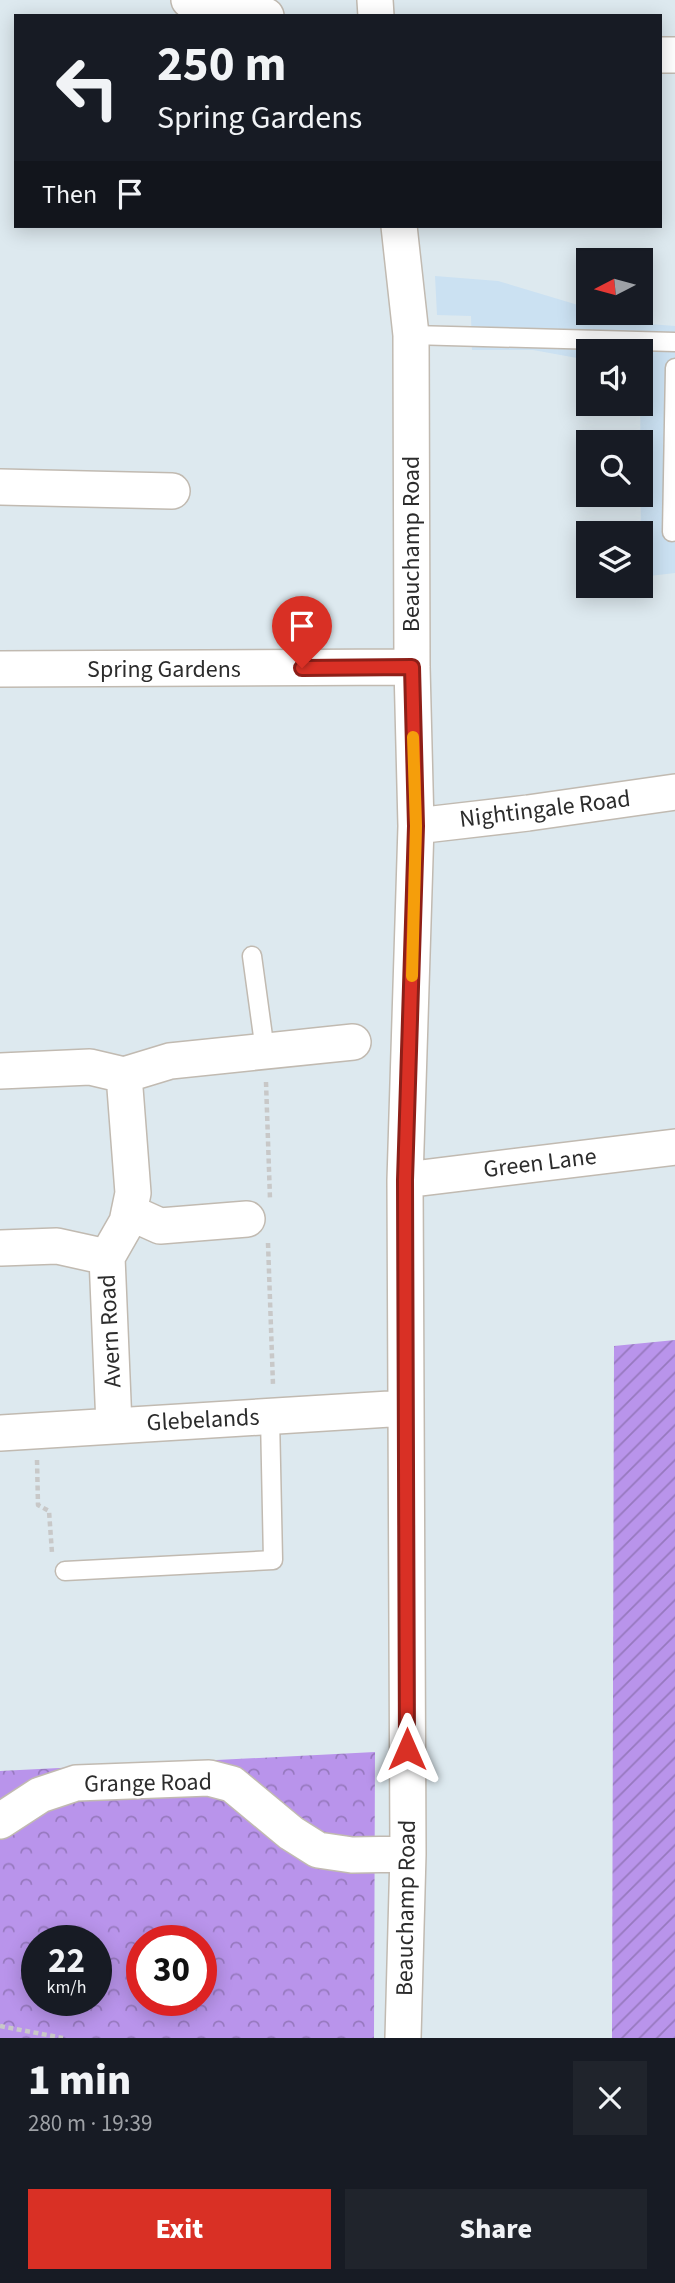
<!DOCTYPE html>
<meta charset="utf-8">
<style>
:root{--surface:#171b24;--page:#20242c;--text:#f1f3f6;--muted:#9ea1a6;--accent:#d93025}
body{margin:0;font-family:"Source Sans 3",sans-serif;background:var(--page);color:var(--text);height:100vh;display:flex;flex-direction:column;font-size:26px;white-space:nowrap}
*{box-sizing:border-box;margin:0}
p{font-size:23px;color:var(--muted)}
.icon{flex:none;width:38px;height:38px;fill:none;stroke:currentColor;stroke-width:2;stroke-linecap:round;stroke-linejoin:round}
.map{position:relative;height:2038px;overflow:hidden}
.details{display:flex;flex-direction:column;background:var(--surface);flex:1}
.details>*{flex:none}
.top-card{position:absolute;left:14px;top:14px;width:648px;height:214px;border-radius:0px;box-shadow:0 4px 18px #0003;background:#171b24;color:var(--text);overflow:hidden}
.needle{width:46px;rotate:264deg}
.tools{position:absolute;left:576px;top:248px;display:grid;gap:14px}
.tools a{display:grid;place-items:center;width:77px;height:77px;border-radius:0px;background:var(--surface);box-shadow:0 4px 18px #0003;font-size:35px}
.speed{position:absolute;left:21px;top:1925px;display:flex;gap:14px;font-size:35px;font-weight:700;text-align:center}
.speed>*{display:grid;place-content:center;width:91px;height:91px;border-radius:50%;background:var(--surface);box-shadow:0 4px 18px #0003;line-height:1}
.speed small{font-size:18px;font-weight:400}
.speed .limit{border:10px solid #d22;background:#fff;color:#111}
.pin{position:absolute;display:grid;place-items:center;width:60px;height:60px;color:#fff;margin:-72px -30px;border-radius:50% 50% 50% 0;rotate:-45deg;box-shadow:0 0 7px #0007}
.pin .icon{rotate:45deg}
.me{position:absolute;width:77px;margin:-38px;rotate:0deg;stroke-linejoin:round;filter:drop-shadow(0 0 5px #0008)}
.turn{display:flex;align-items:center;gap:24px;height:147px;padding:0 28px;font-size:32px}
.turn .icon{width:91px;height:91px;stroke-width:2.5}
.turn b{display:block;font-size:49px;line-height:60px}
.then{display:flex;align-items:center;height:66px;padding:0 28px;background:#0003;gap:14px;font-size:26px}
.round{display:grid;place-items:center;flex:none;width:74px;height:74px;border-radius:0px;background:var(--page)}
.headline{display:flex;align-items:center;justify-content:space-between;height:119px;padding:0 28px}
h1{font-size:42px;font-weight:800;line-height:52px}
.primary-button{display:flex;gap:14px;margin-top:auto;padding:14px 28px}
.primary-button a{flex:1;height:80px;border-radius:0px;background:var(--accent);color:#fff;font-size:28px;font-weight:800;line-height:80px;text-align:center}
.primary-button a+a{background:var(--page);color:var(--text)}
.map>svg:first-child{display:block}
.education{fill:#cbe1f2}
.park{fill:url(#park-crowns);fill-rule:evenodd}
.garden{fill:url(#garden-furrows)}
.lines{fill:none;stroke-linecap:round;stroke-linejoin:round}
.lane-casing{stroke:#c1bab1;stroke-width:21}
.street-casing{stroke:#c1bab1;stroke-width:38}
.path{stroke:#c8c8c8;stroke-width:4.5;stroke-dasharray:5 3.5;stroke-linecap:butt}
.lane{stroke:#fff;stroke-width:18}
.street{stroke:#fff;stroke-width:35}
.route-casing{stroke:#8d1f18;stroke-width:18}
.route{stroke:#d93025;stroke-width:12}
.slow{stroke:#f59e0b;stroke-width:12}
.labels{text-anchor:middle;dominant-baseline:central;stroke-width:5;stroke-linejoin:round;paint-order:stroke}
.street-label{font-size:24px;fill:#2c2c2c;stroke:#fff}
</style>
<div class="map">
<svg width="675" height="2038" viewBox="0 0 675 2038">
<defs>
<pattern id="park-crowns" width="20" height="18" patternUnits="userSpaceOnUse" patternTransform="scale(1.75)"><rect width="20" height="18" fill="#b994eb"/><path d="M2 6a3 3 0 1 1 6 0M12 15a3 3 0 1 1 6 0" fill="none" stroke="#9779bf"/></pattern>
<pattern id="garden-furrows" width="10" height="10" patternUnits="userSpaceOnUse" patternTransform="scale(1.75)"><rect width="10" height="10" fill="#b994eb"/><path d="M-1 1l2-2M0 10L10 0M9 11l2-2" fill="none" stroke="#9779bf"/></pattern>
</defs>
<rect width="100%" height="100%" fill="#dde9ef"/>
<path class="education" d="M435,276L498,281L588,308V313H604L636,323L675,326V573L641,577L640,352H588V360L533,350H472L471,316L437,315Z"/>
<path class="park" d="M375,1752L374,2038H0V1771ZM37,1941H96V2000H37ZM142,1941H201V2000H142Z"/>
<path class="garden" d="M675,1340V2038H612L614,1346Z"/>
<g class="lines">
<defs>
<path id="lane" d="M411,335L675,342
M672,532L675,368
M252,956L265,1051
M65,1571L273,1560L270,1417"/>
<path id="street" d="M189,0L266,16
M375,0L376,16
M660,55H675
M399,226L411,335L412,667L416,826L405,1180L408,1854L403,2038
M0,487L172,491
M0,669L412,667
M416,826L528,813L675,792
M0,1071L90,1067L124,1075L170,1061L353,1042
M405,1180L675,1147
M129,1212L160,1226L247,1219
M1,1248L57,1246L107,1257
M114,1425L107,1257L127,1222L133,1193L124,1075
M0,1433L406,1408
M0,1821L40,1795L76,1783L209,1778L232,1784L291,1833L318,1850L352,1855L408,1854"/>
</defs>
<use href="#lane" class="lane-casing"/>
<use href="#street" class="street-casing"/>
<path class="path" d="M266,1082L270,1199
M268,1243L273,1385
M37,1460L38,1505L49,1511L52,1553
M0,2026L63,2038"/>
<use href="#lane" class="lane"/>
<use href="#street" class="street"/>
</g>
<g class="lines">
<defs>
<path id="route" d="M302,668L412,667L416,826L405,1180L407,1749"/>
</defs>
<use href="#route" class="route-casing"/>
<use href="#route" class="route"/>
<path class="slow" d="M412,976L416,826L413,737"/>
</g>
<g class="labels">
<g class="street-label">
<text transform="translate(411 544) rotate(-90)">Beauchamp Road</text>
<text x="164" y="669">Spring Gardens</text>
<text transform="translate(545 809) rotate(-7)">Nightingale Road</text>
<text transform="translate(540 1163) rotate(-7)">Green Lane</text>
<text transform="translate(110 1331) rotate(-93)">Avern Road</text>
<text transform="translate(203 1420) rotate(-3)">Glebelands</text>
<text transform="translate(148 1783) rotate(-1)">Grange Road</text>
<text transform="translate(406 1908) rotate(-89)">Beauchamp Road</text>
</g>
</g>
</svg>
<div class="tools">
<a><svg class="needle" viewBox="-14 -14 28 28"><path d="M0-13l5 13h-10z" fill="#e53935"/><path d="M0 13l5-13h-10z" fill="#9ea1a6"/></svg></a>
<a><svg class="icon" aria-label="sound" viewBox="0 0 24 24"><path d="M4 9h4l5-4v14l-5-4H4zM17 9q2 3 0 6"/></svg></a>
<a><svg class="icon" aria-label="search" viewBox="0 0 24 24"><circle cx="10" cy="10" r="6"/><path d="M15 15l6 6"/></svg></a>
<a><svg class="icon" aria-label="layers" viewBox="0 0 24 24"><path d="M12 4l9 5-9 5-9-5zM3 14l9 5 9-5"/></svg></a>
</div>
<div class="speed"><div>22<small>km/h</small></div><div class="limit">30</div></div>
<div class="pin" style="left:302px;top:668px;background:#d93025"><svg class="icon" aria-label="arrive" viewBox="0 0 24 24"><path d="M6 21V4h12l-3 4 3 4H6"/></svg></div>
<svg class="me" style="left:407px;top:1749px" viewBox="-20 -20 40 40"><path d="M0-17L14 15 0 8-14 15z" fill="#d93025" stroke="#fff" stroke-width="4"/></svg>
<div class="top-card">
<div class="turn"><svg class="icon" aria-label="left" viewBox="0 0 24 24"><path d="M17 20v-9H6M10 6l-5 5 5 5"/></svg><div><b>250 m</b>Spring Gardens</div></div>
<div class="then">Then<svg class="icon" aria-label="arrive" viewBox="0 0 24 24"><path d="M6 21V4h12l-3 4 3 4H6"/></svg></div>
</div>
</div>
<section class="details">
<div class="headline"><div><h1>1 min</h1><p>280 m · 19:39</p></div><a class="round"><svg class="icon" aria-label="close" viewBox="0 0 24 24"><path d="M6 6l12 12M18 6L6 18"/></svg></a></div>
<div class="primary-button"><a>Exit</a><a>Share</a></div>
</section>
